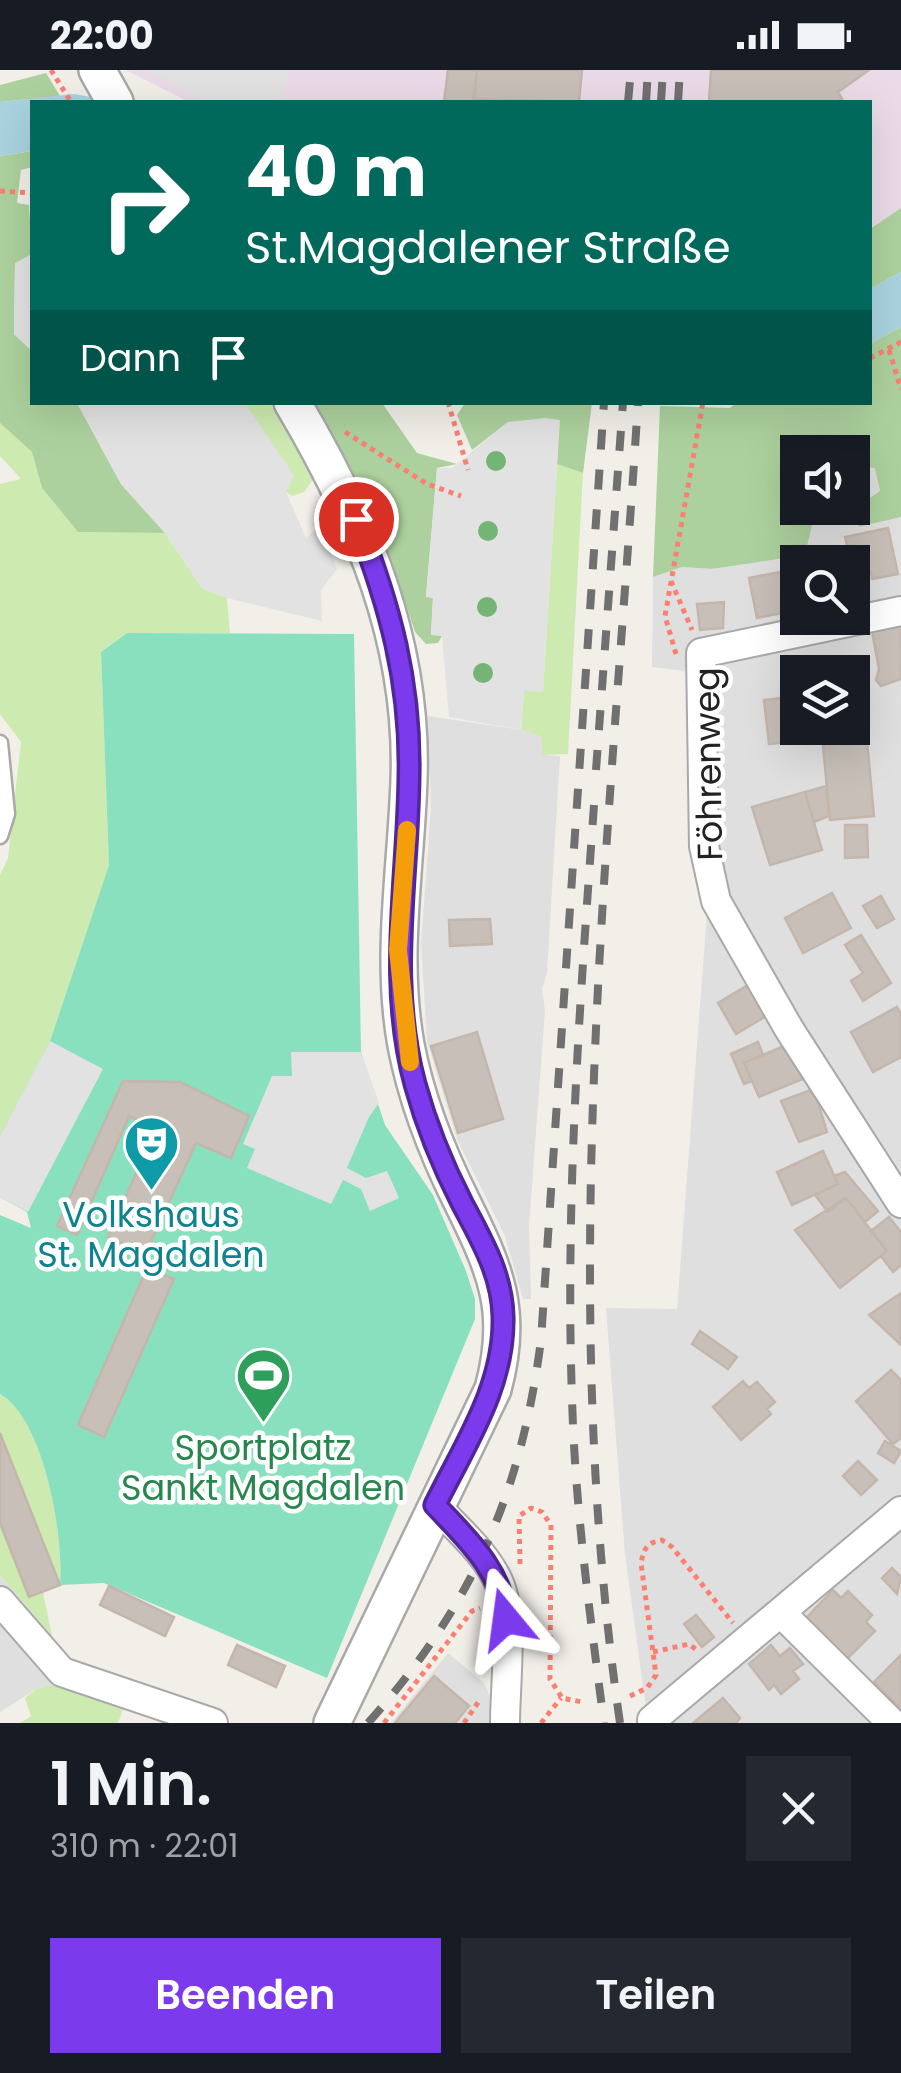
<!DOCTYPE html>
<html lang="de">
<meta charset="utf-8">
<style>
:root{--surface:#171b24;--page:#242831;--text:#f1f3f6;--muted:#9ea1a6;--accent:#7c3aed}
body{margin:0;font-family:Poppins,sans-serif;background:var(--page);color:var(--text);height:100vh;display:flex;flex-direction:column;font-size:38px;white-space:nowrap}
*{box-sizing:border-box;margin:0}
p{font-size:32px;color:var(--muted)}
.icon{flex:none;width:55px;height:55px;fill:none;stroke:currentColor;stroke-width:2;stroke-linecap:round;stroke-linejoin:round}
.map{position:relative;height:1653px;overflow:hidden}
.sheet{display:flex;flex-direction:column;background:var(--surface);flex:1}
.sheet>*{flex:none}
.hud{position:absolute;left:30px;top:30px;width:842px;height:305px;border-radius:0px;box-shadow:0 10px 40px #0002;background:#00695c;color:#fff;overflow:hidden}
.buttons{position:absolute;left:780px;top:365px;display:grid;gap:20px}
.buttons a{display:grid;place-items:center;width:90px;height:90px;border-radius:0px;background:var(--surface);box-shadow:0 10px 40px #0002;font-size:50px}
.pin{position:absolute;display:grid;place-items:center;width:85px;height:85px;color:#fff;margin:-42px;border:5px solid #fff;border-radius:50%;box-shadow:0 2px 10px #0007}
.me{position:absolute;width:110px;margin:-55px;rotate:344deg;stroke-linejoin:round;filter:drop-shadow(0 0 8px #0008)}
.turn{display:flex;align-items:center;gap:35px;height:210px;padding:0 50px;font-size:45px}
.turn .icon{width:130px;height:130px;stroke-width:2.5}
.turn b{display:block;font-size:70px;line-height:85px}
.then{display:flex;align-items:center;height:95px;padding:0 50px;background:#0003;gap:20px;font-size:38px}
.round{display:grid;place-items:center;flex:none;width:105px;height:105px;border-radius:0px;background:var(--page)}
.head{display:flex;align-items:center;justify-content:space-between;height:170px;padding:0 50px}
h1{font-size:60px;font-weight:600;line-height:75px}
.cta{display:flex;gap:20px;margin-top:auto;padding:20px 50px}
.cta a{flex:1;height:115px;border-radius:0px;background:var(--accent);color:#fff;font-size:40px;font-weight:600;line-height:115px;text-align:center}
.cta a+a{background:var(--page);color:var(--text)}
.status{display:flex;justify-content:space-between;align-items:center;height:70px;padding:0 50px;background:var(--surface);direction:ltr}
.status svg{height:28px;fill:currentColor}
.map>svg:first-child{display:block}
.residential{fill:#e0dfdf;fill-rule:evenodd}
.industrial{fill:#ebdbe8}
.grass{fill:#cdebb0}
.forest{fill:#add19e}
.pitch{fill:#88e0be}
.parking{fill:#e2e2e2}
.water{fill:#aad3df}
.building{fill:#c7bfb8;stroke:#c4b6ab;stroke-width:2.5}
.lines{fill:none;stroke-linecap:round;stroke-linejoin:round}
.service-casing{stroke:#a9a9a9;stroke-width:19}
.minor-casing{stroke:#a9a9a9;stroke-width:32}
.tertiary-casing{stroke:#a9a9a9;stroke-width:40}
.path{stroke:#fa8072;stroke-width:5;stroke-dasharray:5 5;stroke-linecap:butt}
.service{stroke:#fff;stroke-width:14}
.minor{stroke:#fff;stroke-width:28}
.tertiary{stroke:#fff;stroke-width:35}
.rail{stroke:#707070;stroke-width:8;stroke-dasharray:20 20;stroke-linecap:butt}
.tree{fill:#74b475}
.route-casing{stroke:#51269a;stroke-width:25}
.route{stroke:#7c3aed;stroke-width:18}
.slow{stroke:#f59e0b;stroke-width:18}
.labels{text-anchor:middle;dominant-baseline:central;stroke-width:9;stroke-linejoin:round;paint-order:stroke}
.street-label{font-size:35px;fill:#222;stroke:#fff}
.culture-label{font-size:35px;fill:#0d838f;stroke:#fff}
.leisure-label{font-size:35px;fill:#27864d;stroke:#fff}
</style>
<div class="status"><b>22:00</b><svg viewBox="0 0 49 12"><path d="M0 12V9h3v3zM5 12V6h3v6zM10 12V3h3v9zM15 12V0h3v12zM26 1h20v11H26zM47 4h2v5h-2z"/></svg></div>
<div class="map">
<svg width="901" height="1653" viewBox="0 0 901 1653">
<rect width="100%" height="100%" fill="#f2efe9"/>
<path class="residential" d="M853,396L876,397L880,421L860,457L901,447V1653H648L625,1484L606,1238L677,1239L707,844L716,605L652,597L653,507L682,497L712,499L805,485L816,438H852ZM798,492H852V548H798ZM798,602H852V658H798Z
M428,646L521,660L542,667L543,685L560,686L547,903L542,919L545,941L529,1156L531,1229H523L505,1166L457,1069L427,971L421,874L431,738Z
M0,1505L52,1566L58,1613L36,1619L0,1642Z
M448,1583L484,1613L503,1653H391Z"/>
<path class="industrial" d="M126,0H901V138L870,159V32H189Z"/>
<path class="grass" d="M245,333H270L314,408L304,422L292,426L286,422Z
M0,353L32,382L42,418L78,462L165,463L202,518L227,528L230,563H127L101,582L109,795L50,971L0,1066V805L8,788L21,672L0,644V414L21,409L0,386Z
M557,394L583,403L568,684L542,685V667L521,660L524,621H543Z
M0,1324C44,1349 64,1466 60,1515L0,1363Z
M0,1453L43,1522L52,1566L0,1505Z
M58,1613L123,1640L118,1653H20L31,1646L25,1628L36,1619Z"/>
<path class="forest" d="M46,3L60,26L0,32V15Z
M32,81V97L21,100L17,133L29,135L32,184L15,194L14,264L32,281V332L77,333L121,414L165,463L78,462L42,418L32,382L0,353V86Z
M901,138V202L870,219V159Z
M901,257V447L859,457L852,441L880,421L875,398L853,396L852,382H798V438H816L805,485L712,499L682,497L653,507L660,336L730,338L737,332H870V274Z
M314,333H382L417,383L457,394L437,398L426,526L433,528L431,564L442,566L438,573L426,574L415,562L375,441Z
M465,333H592L583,403L557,394L559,350L508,352L472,380L457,345Z"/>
<path class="pitch" d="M127,563L354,564L361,982L385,1055L433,1125L466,1201L475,1229V1249L327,1608L104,1513L60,1515C64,1466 44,1349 0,1324V1145L31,1158L27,1142L0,1127V1066L50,971L109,795L101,582Z"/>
<path class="parking" d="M146,0H290L281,32H208Z
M32,184V281L14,264L15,193Z
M77,333H245L294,405L286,422L306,468L320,455L337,499L321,520L322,551L227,528L202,518L165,463L121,414Z
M545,348L560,350L543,622L524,621L521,660L449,647L442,566L431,565L433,528L426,527L437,398H452L508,352Z
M50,971L103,999L28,1142L0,1127V1066Z
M291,982H361L379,1033L369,1047L347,1098L366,1108L387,1101L399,1128L370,1141L361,1119L343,1110L331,1134L247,1098L255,1079L243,1074L272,1006H292Z"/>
<path class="water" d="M74,24L119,32H32V81L0,86V32Z
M901,202V257L870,274V219Z"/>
<path class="building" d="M448,0H477L473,32H444Z
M477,0H582L579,32L474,29Z
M711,0H869L838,22L842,29L837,32H709Z
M888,458L898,504L872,509L871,502L854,505L845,467Z
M791,500L798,540L757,548L749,508Z
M724,532L723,558L700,560L697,534Z
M901,556V609L881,616L876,610L879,599L872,561Z
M798,626V658H813L814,669L769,674L764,630Z
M867,671L874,746L830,750L823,675Z
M826,716L829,746L814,752L805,722Z
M805,722L822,780L770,795L752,737Z
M845,755H867L868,787L845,788Z
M832,823L851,858L803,883L785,848Z
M881,826L894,849L877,858L863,836Z
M490,849L492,874L450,876L449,850Z
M861,865L891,913L863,931L851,911L863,903L845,875Z
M748,915L766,946L736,964L718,933Z
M897,937L901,944V987L873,1002L851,962Z
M477,962L503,1049L458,1063L431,976Z
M758,972L763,985L744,993L752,1011L744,1014L731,984Z
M791,973L805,1008L759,1027L744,993Z
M123,1011L180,1012L249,1046L231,1088L196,1073L146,1183L108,1167L156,1058L129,1046L77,1165L57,1156Z
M814,1019L827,1062L799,1072L781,1031Z
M823,1081L838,1114L792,1135L777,1102Z
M845,1102L878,1141L865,1152L846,1128L828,1142L815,1125L838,1114L834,1106Z
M846,1128L887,1181L840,1218L795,1160Z
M889,1147L901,1162V1195L893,1202L881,1186L887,1181L871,1161Z
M147,1198L174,1209L104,1367L78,1355Z
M901,1223V1275L869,1245Z
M700,1261L737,1287L728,1299L692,1274Z
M891,1300L901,1310V1368L893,1374L856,1331Z
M743,1311L749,1318L757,1312L775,1332L767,1339L771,1344L741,1370L713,1337Z
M0,1363L60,1515L29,1527L0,1453Z
M885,1371L901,1381L894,1393L878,1383Z
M858,1391L877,1410L861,1425L843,1406Z
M892,1498L901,1507L897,1524L882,1508Z
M109,1516L174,1547L165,1566L100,1535Z
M833,1520L841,1528L848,1521L872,1545L866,1552L875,1561L847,1589L805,1549Z
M696,1545L714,1567L702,1577L684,1554Z
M237,1575L285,1596L276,1617L228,1595Z
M771,1575L780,1586L790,1578L803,1594L793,1601L799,1609L781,1624L774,1615L769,1620L749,1594Z
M901,1585V1639L874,1612Z
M434,1606L469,1636L455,1653H395Z
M723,1628L740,1648L736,1653H693Z"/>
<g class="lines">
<defs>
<path id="service" d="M0,673L7,744L0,766"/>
<path id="minor" d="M901,541L701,583L704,776L716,831L789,959L901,1133
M435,1435C457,1459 486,1483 499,1513C514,1548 505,1615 505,1653
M0,1531L62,1602L213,1653
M781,1543L892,1653
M652,1650L901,1441"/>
<path id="tertiary" d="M97,0L115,32
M292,332C362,450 414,571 409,710C406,799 390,887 406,975C416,1028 438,1084 462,1132C496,1201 514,1242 493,1319L332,1653"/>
</defs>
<use href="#service" class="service-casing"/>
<use href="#minor" class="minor-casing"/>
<use href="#tertiary" class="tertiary-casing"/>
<path class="path" d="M51,0L71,32
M0,121L32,123
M889,280L901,319
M870,288L901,272
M448,332L468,400
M345,362L427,414L461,426
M671,511L692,560
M676,584L665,546L703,332
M520,1494L519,1446L531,1438L542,1442L551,1455L550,1609L562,1628L582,1632
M653,1582L689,1574L698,1581
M630,1626L647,1618L656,1605L641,1493C644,1479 646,1473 662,1470L672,1477L733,1553
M384,1653L472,1541L480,1538
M464,1653L479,1631
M541,1653L561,1628"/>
<use href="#service" class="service"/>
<use href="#minor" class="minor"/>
<use href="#tertiary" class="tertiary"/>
<path class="rail" d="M628,32L631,0
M646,32L648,0
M661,32L663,0
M678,32L680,0
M596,700L623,332
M594,735C580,932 565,1130 572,1328C575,1437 590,1545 604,1653
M368,1653C472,1536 521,1425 541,1270L604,332
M620,1653C556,1213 610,773 638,332"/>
</g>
<g class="tree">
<circle cx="496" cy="391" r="10"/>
<circle cx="488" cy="461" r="10"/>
<circle cx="487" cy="537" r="10"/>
<circle cx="483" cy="603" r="10"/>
</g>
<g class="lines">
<defs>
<path id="route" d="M356,449C390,536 411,612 409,706C408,810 387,911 415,1014C426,1054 443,1096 462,1133C481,1169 502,1204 503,1246C505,1316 465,1374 435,1435C467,1469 502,1500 506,1549"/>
</defs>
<use href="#route" class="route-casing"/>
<use href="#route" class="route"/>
<path class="slow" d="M407,760L398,880L410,992"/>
</g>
<defs>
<symbol id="theatre-pin" viewBox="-11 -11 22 30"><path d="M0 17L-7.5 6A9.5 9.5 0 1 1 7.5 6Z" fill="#0f9aa8" stroke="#fff"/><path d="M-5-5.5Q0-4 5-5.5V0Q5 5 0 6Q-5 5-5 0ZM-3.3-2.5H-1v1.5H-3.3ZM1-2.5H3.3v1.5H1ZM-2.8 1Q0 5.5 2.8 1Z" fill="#fff"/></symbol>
<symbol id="stadium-pin" viewBox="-11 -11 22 30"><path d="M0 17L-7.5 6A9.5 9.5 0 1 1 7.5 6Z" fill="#2e9e5b" stroke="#fff"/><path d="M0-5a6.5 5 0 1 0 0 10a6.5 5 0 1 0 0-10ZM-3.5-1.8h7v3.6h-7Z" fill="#fff"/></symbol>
</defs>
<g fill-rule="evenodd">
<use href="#theatre-pin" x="120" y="1042" width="63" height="86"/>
<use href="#stadium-pin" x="232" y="1274" width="63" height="86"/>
</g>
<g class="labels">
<g class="street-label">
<text transform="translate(708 694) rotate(-91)">Föhrenweg</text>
</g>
<g class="culture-label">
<text x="151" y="1144">Volkshaus<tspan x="151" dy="40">St. Magdalen</tspan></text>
</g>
<g class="leisure-label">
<text x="263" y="1377">Sportplatz<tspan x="263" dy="40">Sankt Magdalen</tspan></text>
</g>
</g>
</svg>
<div class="buttons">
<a><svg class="icon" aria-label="sound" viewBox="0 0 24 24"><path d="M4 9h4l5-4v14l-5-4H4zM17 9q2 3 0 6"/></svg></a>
<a><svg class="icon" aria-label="search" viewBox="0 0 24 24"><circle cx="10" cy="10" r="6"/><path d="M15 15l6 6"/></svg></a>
<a><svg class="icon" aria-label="layers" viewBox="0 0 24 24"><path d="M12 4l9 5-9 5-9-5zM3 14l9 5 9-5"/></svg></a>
</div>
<div class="pin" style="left:356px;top:449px;background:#d93025"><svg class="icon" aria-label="arrive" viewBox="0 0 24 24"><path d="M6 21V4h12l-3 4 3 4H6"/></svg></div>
<svg class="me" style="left:506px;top:1549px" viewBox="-20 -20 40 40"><path d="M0-17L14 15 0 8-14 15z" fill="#7c3aed" stroke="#fff" stroke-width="4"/></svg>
<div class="hud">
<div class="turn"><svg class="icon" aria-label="right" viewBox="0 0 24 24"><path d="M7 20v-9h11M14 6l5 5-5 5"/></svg><div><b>40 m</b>St.Magdalener Straße</div></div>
<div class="then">Dann<svg class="icon" aria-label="arrive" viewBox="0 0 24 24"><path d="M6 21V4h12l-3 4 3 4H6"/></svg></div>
</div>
</div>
<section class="sheet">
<div class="head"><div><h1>1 Min.</h1><p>310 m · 22:01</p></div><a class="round"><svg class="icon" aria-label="close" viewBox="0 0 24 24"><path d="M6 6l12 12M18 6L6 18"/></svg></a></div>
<div class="cta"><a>Beenden</a><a>Teilen</a></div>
</section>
